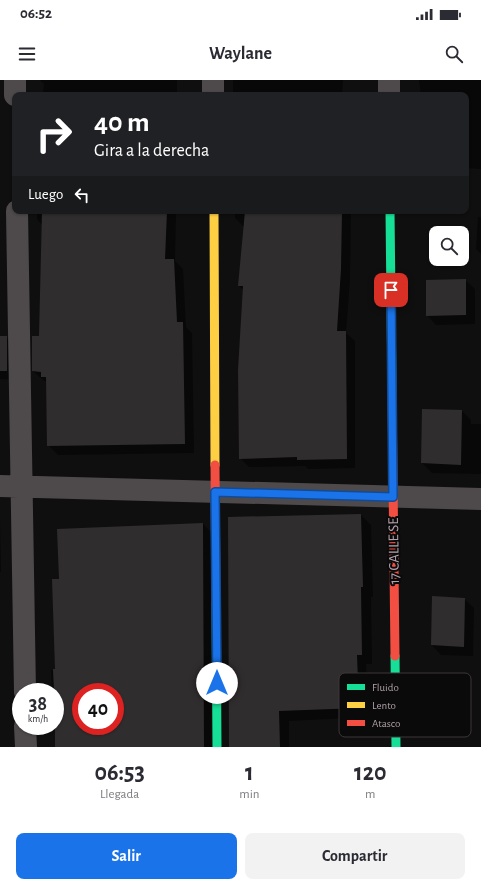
<!DOCTYPE html>
<html lang="es">
<style>
:root{--surface:#fff;--page:#f2f2f3;--text:#2b2b33;--muted:#7c7c81;--accent:#1a73e8}
body{margin:0;font-family:"Alegreya Sans",sans-serif;background:var(--page);color:var(--text);height:100vh;display:flex;flex-direction:column;font-size:15px;white-space:nowrap}
*{box-sizing:border-box;margin:0}
p{font-size:13px;color:var(--muted)}
.icon{flex:none;width:22px;height:22px;fill:none;stroke:currentColor;stroke-width:2;stroke-linecap:round;stroke-linejoin:round}
.map{position:relative;height:667px;overflow:hidden}
.drawer{display:flex;flex-direction:column;background:var(--surface);flex:1}
.drawer>*{flex:none}
.top-card{position:absolute;left:12px;top:12px;width:457px;height:122px;border-radius:8px;box-shadow:0 1px 3px #0004;background:#202124;color:#fff;overflow:hidden}
.tools{position:absolute;left:429px;top:146px;display:grid;gap:8px}
.tools a{display:grid;place-items:center;width:40px;height:40px;border-radius:8px;background:var(--surface);box-shadow:0 1px 3px #0004;font-size:20px}
.speed{position:absolute;left:12px;top:603px;display:flex;gap:8px;font-size:20px;font-weight:700;text-align:center}
.speed>*{display:grid;place-content:center;width:52px;height:52px;border-radius:50%;background:var(--surface);box-shadow:0 1px 3px #0004;line-height:1}
.speed small{font-size:10px;font-weight:400}
.speed .limit{border:6px solid #d22;background:#fff;color:#111}
.pin{position:absolute;display:grid;place-items:center;width:34px;height:34px;color:#fff;margin:-17px;border-radius:8px;box-shadow:0 2px 6px #0006}
.me{position:absolute;width:44px;margin:-22px;rotate:0deg;stroke-linejoin:round;filter:drop-shadow(0 0 3px #0008)}
.turn{display:flex;align-items:center;gap:14px;height:84px;padding:0 16px;font-size:18px}
.turn .icon{width:52px;height:52px;stroke-width:2.5}
.turn b{display:block;font-size:28px;line-height:34px}
.then{display:flex;align-items:center;height:38px;padding:0 16px;background:#0003;gap:8px;font-size:15px}
.eta{display:flex;justify-content:space-evenly;align-items:center;height:68px;text-align:center}
.eta b{font-size:24px;font-weight:700;line-height:28px}
.button{display:flex;gap:8px;margin-top:auto;padding:8px 16px}
.button a{flex:1;height:46px;border-radius:8px;background:var(--accent);color:#fff;font-size:16px;font-weight:700;line-height:46px;text-align:center}
.button a+a{background:var(--page);color:var(--text)}
.status{display:flex;justify-content:space-between;align-items:center;height:28px;padding:0 20px;background:var(--surface);direction:ltr}
.status svg{height:11px;fill:currentColor}
header{display:flex;justify-content:space-between;align-items:center;height:52px;padding:0 16px;background:var(--surface);font-size:18px;font-weight:700}
.map>svg:first-child{display:block}
.shadow{fill:#0007;fill-rule:evenodd}
.building{fill:#302d2e;fill-rule:evenodd}
.lines{fill:none;stroke-linecap:round;stroke-linejoin:round}
.street{stroke:#4e4a4c;stroke-width:22}
.fast{stroke:#16e098;stroke-width:9}
.slow{stroke:#ffcf43;stroke-width:9}
.jam{stroke:#f24e42;stroke-width:9}
.route-casing{stroke:#114b97;stroke-width:10}
.route{stroke:#1a73e8;stroke-width:7}
.labels{text-anchor:middle;dominant-baseline:central;stroke-width:4;stroke-linejoin:round;paint-order:stroke}
.street-label{font-size:15px;fill:#b0a1aa;stroke:#0b0a0a}
.key{fill:#0b0a0a;stroke:#3d373a;stroke-width:1}
.key-label{font-size:11px;fill:#b0a1aa}
</style>
<div class="status"><b>06:52</b><svg viewBox="0 0 49 12"><path d="M0 12V9h3v3zM5 12V6h3v6zM10 12V3h3v9zM15 12V0h3v12zM26 1h20v11H26zM47 4h2v5h-2z"/></svg></div>
<header><svg class="icon" aria-label="menu" viewBox="0 0 24 24"><path d="M4 6h16M4 12h16M4 18h16"/></svg>Waylane<svg class="icon" aria-label="search" viewBox="0 0 24 24"><circle cx="10" cy="10" r="6"/><path d="M15 15l6 6"/></svg></header>
<div class="map">
<svg width="481" height="667" viewBox="0 0 481 667">
<rect width="100%" height="100%" fill="#100f0f"/>
<path class="shadow" d="M40,0H177V15H43L44,4Z
M233,0H343L342,15H233Z
M419,0H481V89L466,88V15H421Z
M37,131H176L175,181L183,189L186,247L192,253L194,373L58,375L48,365L47,302L43,300L33,291L40,257L42,145L37,139Z
M235,131H351L350,199L346,253L355,261V388L308,389L305,386L249,387L240,378L243,210L239,206L244,147L235,138Z
M478,137H481V174L476,169Z
M465,200L475,209V244L436,245L427,235Z
M0,257H6L16,267V300L0,299Z
M423,330L462,331L471,340V344H481V394L432,393L422,383Z
M361,435L371,445L373,517H371L372,584H366L369,637L289,641V667H230L229,438Z
M0,439L1,492H0Z
M203,444L213,454L214,667H56L55,612H52L51,590H56L60,500ZM81,612H115V646H81Z
M464,519L474,528L473,576L441,575L432,565Z"/>
<path class="building" d="M42,131H167L165,179H174L177,242H183L185,364L47,366L46,297H41V292L32,291V256H39Z
M245,131H342L341,189L337,251H346L347,379L297,380V377L239,379L238,290L243,206H238Z
M466,199V235L426,236V200Z
M0,256H7V291H0Z
M422,329L462,330L461,385L421,383Z
M361,434L363,507H361L362,575H357L359,628L279,631L280,667H229L228,437Z
M203,443L204,667H55V612H54L53,589H55L52,499H59L57,449ZM81,612H115V646H81Z
M432,516L465,518L464,567L431,565Z"/>
<g class="lines">
<path class="street" d="M15,0V15
M213,0V15
M389,0V15
M17,131L25,612
M0,406L481,419
M25,646L26,667"/>
<path class="fast" d="M390,131L392,311
M216,524L217,667
M395,576L396,667"/>
<path class="slow" d="M214,131L215,385"/>
<path class="jam" d="M392,311L395,576
M215,385L216,524"/>
</g>
<g class="lines">
<defs>
<path id="route" d="M217,603L215,412L393,417L391,210"/>
</defs>
<use href="#route" class="route-casing"/>
<use href="#route" class="route"/>
</g>
<g class="labels">
<g class="street-label">
<text transform="translate(394 471) rotate(-91)">17 CALLE SE</text>
</g>
</g>
<rect x="339" y="593" width="132" height="64" rx="6" class="key"/>
<rect x="347" y="604" width="18" height="6" fill="#16e098"/>
<rect x="347" y="622" width="18" height="6" fill="#ffcf43"/>
<rect x="347" y="640" width="18" height="6" fill="#f24e42"/>
<g class="key-label">
<text x="372" y="611">Fluido</text>
<text x="372" y="629">Lento</text>
<text x="372" y="647">Atasco</text>
</g>
</svg>
<div class="tools">
<a><svg class="icon" aria-label="search" viewBox="0 0 24 24"><circle cx="10" cy="10" r="6"/><path d="M15 15l6 6"/></svg></a>
</div>
<div class="speed"><div>38<small>km/h</small></div><div class="limit">40</div></div>
<div class="pin" style="left:391px;top:210px;background:#d93025"><svg class="icon" aria-label="arrive" viewBox="0 0 24 24"><path d="M6 21V4h12l-3 4 3 4H6"/></svg></div>
<svg class="me" style="left:217px;top:603px" viewBox="-20 -20 40 40"><circle r="19" fill="#fff"/><path d="M0-13L10 11 0 6-10 11z" fill="#1a73e8"/></svg>
<div class="top-card">
<div class="turn"><svg class="icon" aria-label="right" viewBox="0 0 24 24"><path d="M7 20v-9h11M14 6l5 5-5 5"/></svg><div><b>40 m</b>Gira a la derecha</div></div>
<div class="then">Luego<svg class="icon" aria-label="left" viewBox="0 0 24 24"><path d="M17 20v-9H6M10 6l-5 5 5 5"/></svg></div>
</div>
</div>
<section class="drawer">
<div class="eta">
<div><b>06:53</b><p>Llegada</p></div>
<div><b>1</b><p>min</p></div>
<div><b>120</b><p>m</p></div>
</div>
<div class="button"><a>Salir</a><a>Compartir</a></div>
</section>
